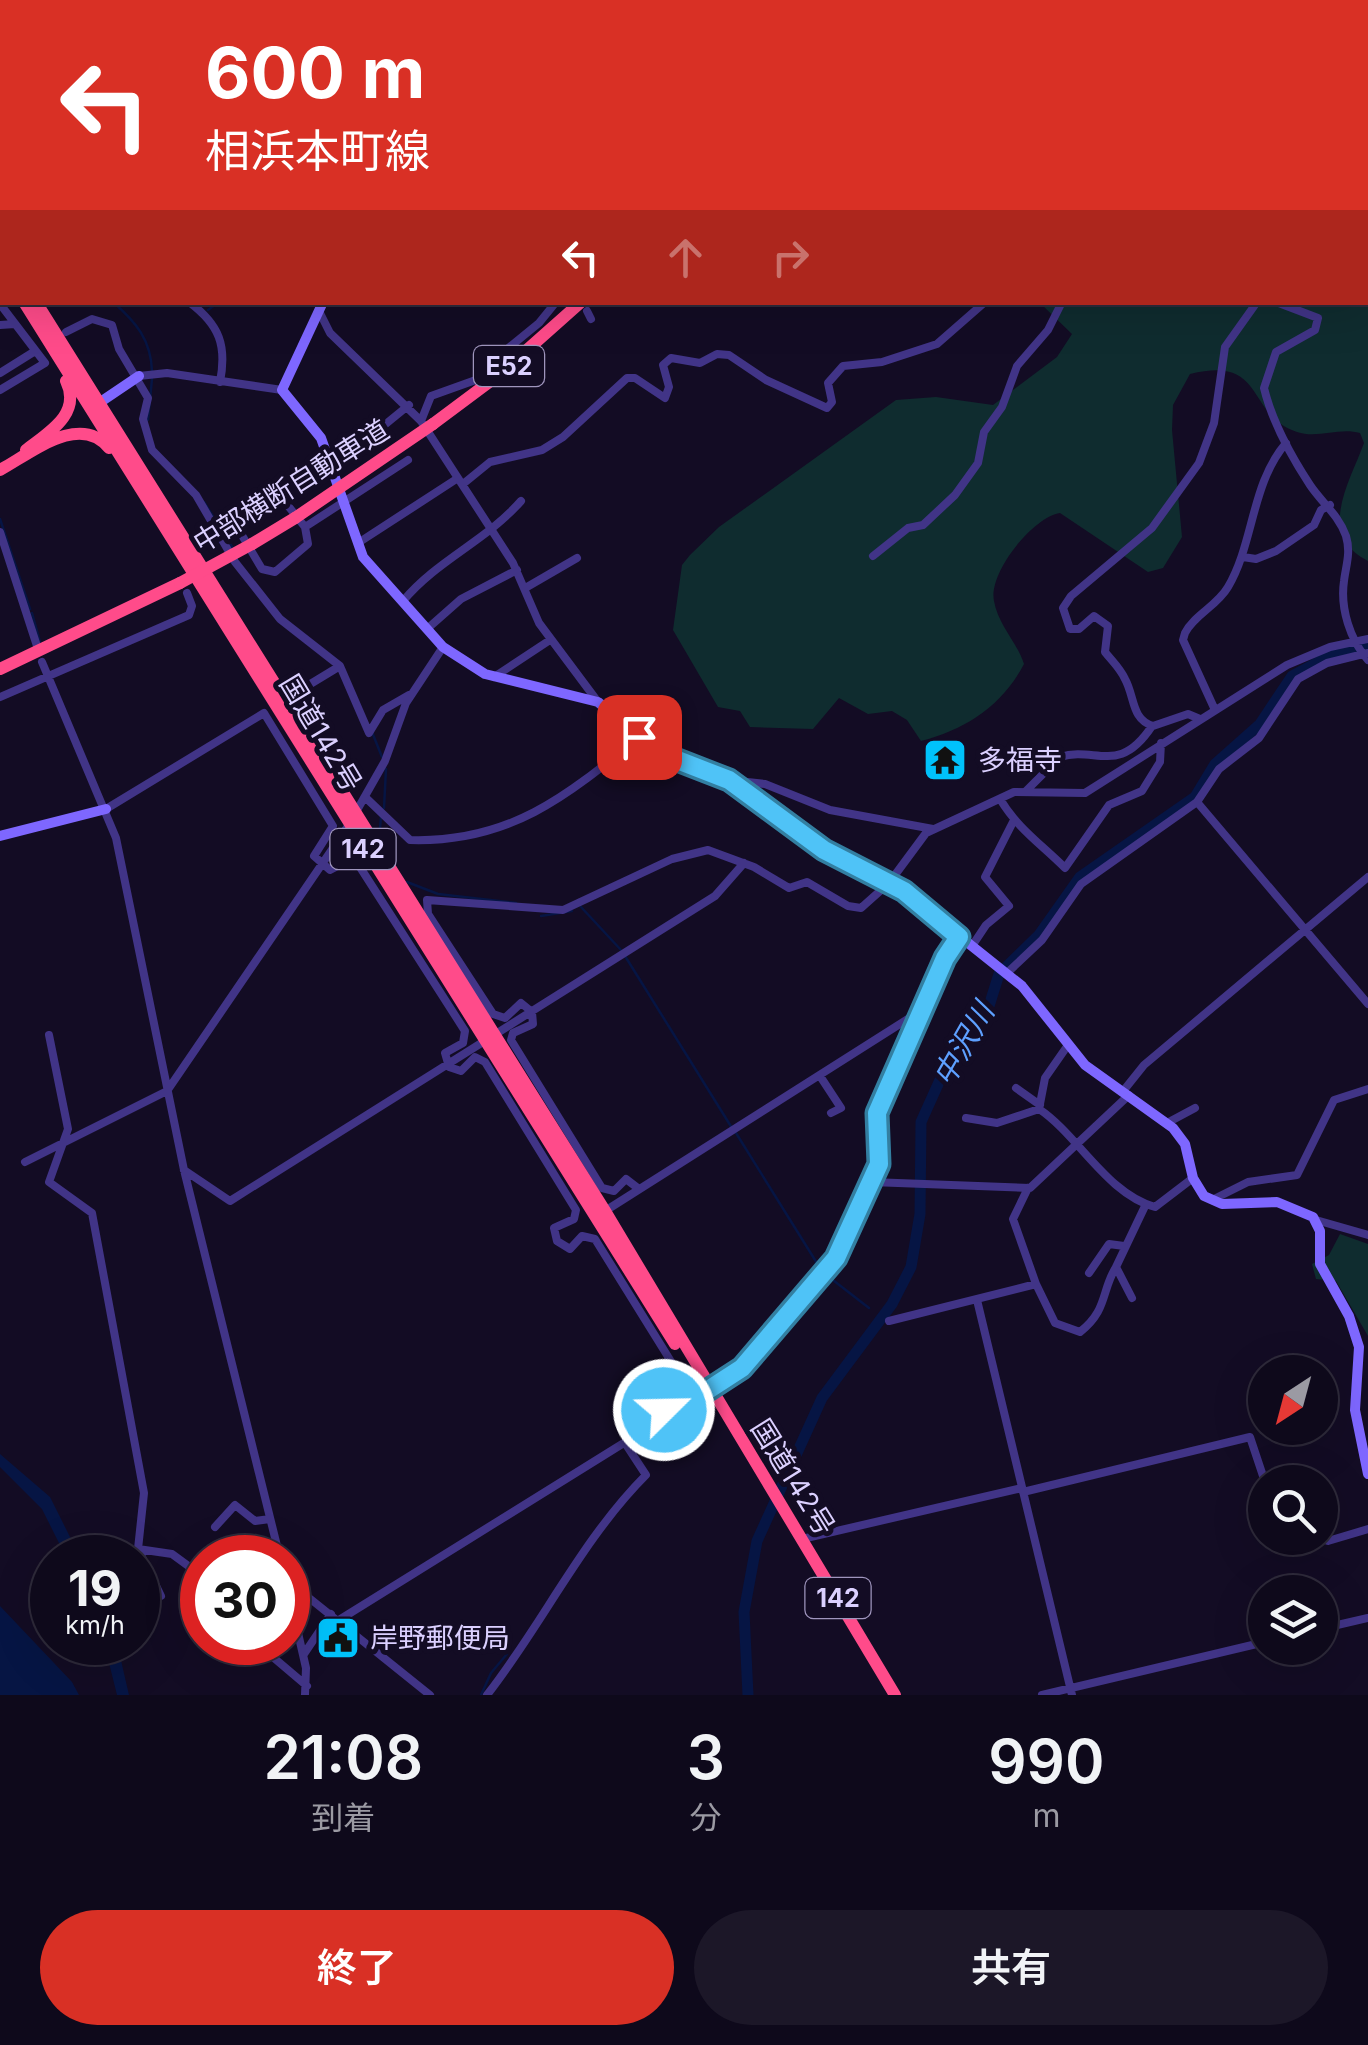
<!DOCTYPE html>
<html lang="ja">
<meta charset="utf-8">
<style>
:root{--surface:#0e091b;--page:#1c1728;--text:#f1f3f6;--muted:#9b9aa3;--line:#2e2a3a;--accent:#d93025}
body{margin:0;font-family:Inter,"Noto Sans JP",sans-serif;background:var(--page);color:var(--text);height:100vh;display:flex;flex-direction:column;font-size:38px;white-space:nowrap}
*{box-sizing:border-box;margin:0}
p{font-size:32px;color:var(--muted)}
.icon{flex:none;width:55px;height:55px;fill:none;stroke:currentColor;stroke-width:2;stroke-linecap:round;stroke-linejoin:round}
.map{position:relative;height:1695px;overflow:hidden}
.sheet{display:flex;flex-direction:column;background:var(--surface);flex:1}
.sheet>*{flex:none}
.banner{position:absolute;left:0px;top:0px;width:1370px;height:305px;box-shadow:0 10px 40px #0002,0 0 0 2px var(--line);background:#d93025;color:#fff;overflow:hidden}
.needle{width:65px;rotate:216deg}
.fabs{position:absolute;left:1248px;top:1355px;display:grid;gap:20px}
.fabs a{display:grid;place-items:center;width:90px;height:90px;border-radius:50%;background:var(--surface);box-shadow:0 10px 40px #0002,0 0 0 2px var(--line);font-size:50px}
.speed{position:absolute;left:30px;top:1535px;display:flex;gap:20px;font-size:50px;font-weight:700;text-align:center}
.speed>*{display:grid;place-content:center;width:130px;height:130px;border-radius:50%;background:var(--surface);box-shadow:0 10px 40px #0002,0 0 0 2px var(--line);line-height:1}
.speed small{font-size:25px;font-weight:400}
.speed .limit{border:15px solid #d22;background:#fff;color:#111}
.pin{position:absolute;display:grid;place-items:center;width:85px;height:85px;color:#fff;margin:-42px;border-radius:20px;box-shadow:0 5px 15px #0006}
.me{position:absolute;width:110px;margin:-55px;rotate:67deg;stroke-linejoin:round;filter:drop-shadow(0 0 8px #0008)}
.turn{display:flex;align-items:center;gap:35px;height:210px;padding:0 40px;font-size:45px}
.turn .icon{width:130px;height:130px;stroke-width:2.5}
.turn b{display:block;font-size:70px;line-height:85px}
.lanes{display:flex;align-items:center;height:95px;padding:0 40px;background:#0003;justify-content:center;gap:50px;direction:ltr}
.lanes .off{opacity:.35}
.eta{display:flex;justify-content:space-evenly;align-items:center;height:170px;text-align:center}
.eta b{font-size:60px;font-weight:600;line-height:70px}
.button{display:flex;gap:20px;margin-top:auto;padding:20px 40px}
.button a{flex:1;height:115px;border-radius:60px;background:var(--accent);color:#fff;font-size:40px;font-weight:600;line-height:115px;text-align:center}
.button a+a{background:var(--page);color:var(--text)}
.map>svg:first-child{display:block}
.green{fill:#0f2c2f}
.water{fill:#061544}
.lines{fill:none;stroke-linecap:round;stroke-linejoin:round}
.stream{stroke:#061544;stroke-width:2.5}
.river{stroke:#061544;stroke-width:11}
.street{stroke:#413487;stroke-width:8}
.secondary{stroke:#7e67ff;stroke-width:10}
.highway{stroke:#ff4b8a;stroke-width:12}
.highway-bridge{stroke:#ff4b8a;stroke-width:12}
.route-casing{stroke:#337fa1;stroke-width:25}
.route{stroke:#4fc3f7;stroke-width:18}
.labels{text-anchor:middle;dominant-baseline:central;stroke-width:10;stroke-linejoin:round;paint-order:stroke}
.shield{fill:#130c24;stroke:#9f95bd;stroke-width:2.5}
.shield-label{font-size:25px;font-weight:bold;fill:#dbd0ff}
.street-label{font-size:28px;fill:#dbd0ff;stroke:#130c24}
.poi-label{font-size:28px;fill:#dbd0ff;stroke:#130c24;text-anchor:start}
.water-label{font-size:30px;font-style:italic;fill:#5ea0ff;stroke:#130c24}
</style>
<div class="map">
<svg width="1368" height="1695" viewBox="0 0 1368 1695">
<rect width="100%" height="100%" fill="#130c24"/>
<path class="green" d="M1368,170V561C1316,535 1349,484 1364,443L1360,433C1339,427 1318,439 1297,432C1245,415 1267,355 1190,374L1173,405L1172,430L1182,537L1163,568L1148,572L1060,513C1033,517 988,573 994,601C998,625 1017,642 1024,664C1002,706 966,729 921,741L907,720L892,711L868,714L839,698L813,729L750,727L740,711L718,707L673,630L682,565L690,555L719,527L896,400L936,397L993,405L1057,357L1072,334L1040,303L1368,302Z
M1340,1234L1368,1244V1336L1336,1281L1316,1279L1312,1264L1329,1255Z"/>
<path class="water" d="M0,1454L50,1497L80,1557H66L42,1509L0,1467Z
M0,1606L72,1682L79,1695H0Z
M104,1643H117L129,1695H117Z"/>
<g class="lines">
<path class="stream" d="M0,193L2,196
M113,302C136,322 151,340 152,371
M208,310L219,302
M148,420L152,379
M204,502L234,550
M0,519L30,609
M32,613L40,642
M372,732L382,757
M384,808L386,769
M379,839L381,817
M407,882L438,894L516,903
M581,907L621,950
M541,916L572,911
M625,956L732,1128
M736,1133L820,1268
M829,1277L869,1308
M879,1316L882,1318
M481,1695L491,1673L507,1654"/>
<path class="river" d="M748,1695L744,1612L757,1541L822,1398L892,1304L911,1267L920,1214L921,1122L953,1051L989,1006L999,974L1039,935L1080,877L1195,797L1215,764L1260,724L1292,676L1333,654L1368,646"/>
<path class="street" d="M416,2L417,0
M456,2L459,0
M543,2L550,0
M682,2L690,0
M189,302C220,325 227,346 220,382
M1276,302L1318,318L1315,330L1276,352L1264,388C1272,421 1291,456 1310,485C1322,503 1338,514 1346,536C1351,553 1346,565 1344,581C1340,608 1350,640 1368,660
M0,304L45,363L0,390
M587,311L591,319
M320,313L330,333L421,421L513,563L539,623L598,702
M0,325L15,324
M66,332L92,319L112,325L119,349L148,398L143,419L152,450L196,495L235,562L280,619L340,666L369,733L383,710L409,695
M0,373L32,353
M139,376L167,373L282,390
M421,421L431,396L484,377L501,354L539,323L556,302
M333,467L409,405
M463,484L490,462L542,450L563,437L627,378H635L665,398L669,387L663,365L671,358L700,363L717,354L729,355L766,380L827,408L832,402L828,383L843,366L882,362L937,344L985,302
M305,527L285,502L244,515L237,527L262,569L275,572L308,544L305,527L408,460
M0,532L37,646
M358,543L458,478
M873,556L908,528L923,525L955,495L978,463L984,432L1002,407L1017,366L1048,330L1062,302
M1243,557L1256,559L1276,551L1314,525L1321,510L1330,505
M527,587L577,558
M403,601C437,560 486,541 521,501
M427,629L461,599L517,570
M42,662L116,838L184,1170L280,1558
M494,677L550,640
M0,697L189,615L192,606L187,593
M284,700L340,666
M1215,710L1183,640L1185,633C1194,615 1217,606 1228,587C1254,543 1251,484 1286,443
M1200,719L1188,714L1153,726C1131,719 1135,697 1125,679C1120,668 1112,661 1105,652L1108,626L1094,616L1079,629H1070L1063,608L1071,596L1152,528L1199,463L1214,423L1225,347L1257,302
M729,780L765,784L830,810L933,829
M1026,791L1060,757C1096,746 1119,776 1152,726
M365,797L410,840C509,843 566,797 639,737
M1000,799C1018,829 1041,844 1065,868L1109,805L1142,791L1160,762L1161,743
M1197,802L1368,1004
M106,809L264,713L333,826L314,856L330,870L349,860L358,864L465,1031L463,1043L445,1053L449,1067L461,1071L475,1057L485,1062L576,1210L574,1219L554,1228L557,1241L570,1249L582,1236L595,1239L685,1384L682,1395L663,1404L668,1416
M959,937L945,958L877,1113L881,1157L871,1182L1030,1188L1129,1095
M972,946L986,925L1009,906L985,877L1014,820
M1007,973L1042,940L1081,884L1197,802L1219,769L1259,738L1298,679L1327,663L1368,653
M49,1035L68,1129L49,1182L92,1213L144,1493L138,1549L161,1596
M1068,1045L1045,1078L1039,1109C1078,1135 1107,1194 1155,1207L1193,1178
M820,1076L841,1108L831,1113
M1016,1088L1040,1105
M1124,1090L1144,1065L1368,877
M966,1118L997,1123L1039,1109
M1167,1123L1195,1108
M25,1162L167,1091L348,826L385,761L406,703L443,647
M184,1170L230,1201L715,896L744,863
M639,1189L626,1179L614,1191L602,1188L511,1040L513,1033L533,1024L532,1012L521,1003L505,1018L493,1014L428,914L427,900L563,910L672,859L708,850L754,867L789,888L807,882L848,906L861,908L889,883L926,833L1014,792L1085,793L1287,665L1330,647L1368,639
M1212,1200L1248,1182L1297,1175L1334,1100L1368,1089
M605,1211L922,1010
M1316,1220L1368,1235
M1089,1273L1109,1244L1124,1246
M1036,1284L1055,1323L1080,1332C1108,1310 1101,1291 1116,1267
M1132,1298L1116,1267L1146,1204
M977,1300L1072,1695
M889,1321L1036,1284L1013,1219L1028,1188
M1023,1492L1250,1437L1265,1482
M215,1527L235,1505L255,1521L270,1519
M1317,1538L1328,1541L1368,1529
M802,1539L1022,1488
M138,1549L172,1554L202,1576
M288,1581L430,1695
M288,1589L306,1668L305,1695
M339,1620L709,1390
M1320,1629L1368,1618
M269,1642L274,1658L307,1686
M304,1654L331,1614
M487,1695C542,1625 582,1539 646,1475L625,1443
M1042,1695L1265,1642"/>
<path class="secondary" d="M364,2L365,0
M323,302L282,390L321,438L363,557L443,647L485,674L598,702L662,754L729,780L823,849L903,891L1022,986L1085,1065L1173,1128L1185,1144L1193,1178L1204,1196L1222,1204L1277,1202L1313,1217L1320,1231V1264L1349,1316L1359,1347L1355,1410L1368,1474
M99,403L139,376
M0,836L106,809
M709,1390L743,1367L830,1266L871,1182"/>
<path class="highway" d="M837,2L839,0
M0,243L2,247
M0,263L2,267
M24,302L675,1344
M36,302L605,1211L895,1695
M433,424L500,374L581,302
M26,450C49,432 82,414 66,381
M0,470C31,453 80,412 109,448
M252,544L295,518
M0,669L180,583"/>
<path class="highway-bridge" d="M295,518L433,424
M180,583L252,544"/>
</g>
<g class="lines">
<defs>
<path id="route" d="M639,737L662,754L729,780L824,850L904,891L959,937L945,958L877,1113L879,1164L836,1258L742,1368L668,1416L664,1410"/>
</defs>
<use href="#route" class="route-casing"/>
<use href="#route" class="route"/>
</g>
<defs>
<symbol id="temple-square" viewBox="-11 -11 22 22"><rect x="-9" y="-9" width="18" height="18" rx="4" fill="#00c2fb" stroke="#130c24"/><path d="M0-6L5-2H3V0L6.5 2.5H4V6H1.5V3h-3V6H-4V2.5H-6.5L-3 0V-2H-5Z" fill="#111"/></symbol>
<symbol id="civic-square" viewBox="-11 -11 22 22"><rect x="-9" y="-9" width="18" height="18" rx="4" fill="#00c2fb" stroke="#130c24"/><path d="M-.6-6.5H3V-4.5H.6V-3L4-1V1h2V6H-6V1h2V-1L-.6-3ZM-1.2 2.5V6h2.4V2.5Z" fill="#111"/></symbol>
</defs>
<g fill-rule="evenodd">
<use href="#temple-square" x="920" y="735" width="50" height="50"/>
<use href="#civic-square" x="313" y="1613" width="50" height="50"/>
</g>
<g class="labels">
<g class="shield">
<rect x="474" y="346" width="70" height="40" rx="8"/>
<rect x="330.5" y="829" width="65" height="40" rx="8"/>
<rect x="805.5" y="1578" width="65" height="40" rx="8"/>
</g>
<g class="shield-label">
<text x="509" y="366">E52</text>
<text x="363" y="849">142</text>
<text x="838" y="1598">142</text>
</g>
<g class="street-label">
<text transform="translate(291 486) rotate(-32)">中部横断自動車道</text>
<text transform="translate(321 733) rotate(59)">国道142号</text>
<text transform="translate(793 1477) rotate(58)">国道142号</text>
</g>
<g class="poi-label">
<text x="978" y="760">多福寺</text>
<text x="370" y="1638">岸野郵便局</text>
</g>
<g class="water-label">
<text transform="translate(963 1044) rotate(-60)">中沢川</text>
</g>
</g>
</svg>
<div class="fabs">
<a><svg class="needle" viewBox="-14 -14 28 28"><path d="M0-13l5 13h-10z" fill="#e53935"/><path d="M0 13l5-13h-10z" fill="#9b9aa3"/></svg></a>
<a><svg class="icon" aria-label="search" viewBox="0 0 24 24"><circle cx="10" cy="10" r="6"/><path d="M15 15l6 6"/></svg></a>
<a><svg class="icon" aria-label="layers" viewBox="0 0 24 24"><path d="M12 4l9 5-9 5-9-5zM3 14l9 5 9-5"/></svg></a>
</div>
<div class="speed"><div>19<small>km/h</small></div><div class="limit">30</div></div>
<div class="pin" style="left:639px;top:737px;background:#d93025"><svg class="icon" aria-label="arrive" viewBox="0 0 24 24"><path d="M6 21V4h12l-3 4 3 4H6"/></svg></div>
<svg class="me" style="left:664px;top:1410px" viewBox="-20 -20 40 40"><circle r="17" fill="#4fc3f7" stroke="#fff" stroke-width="3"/><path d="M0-11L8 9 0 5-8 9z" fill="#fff"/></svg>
<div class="banner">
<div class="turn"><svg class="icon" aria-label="left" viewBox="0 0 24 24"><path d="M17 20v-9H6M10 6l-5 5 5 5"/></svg><div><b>600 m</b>相浜本町線</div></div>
<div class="lanes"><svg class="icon" aria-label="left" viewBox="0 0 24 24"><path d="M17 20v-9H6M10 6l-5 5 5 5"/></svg><svg class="icon off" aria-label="ahead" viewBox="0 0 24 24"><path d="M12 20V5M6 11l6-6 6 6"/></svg><svg class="icon off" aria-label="right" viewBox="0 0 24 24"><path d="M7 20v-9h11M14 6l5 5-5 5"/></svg></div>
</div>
</div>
<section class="sheet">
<div class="eta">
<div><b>21:08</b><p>到着</p></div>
<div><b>3</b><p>分</p></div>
<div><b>990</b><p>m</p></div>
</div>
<div class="button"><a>終了</a><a>共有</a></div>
</section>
